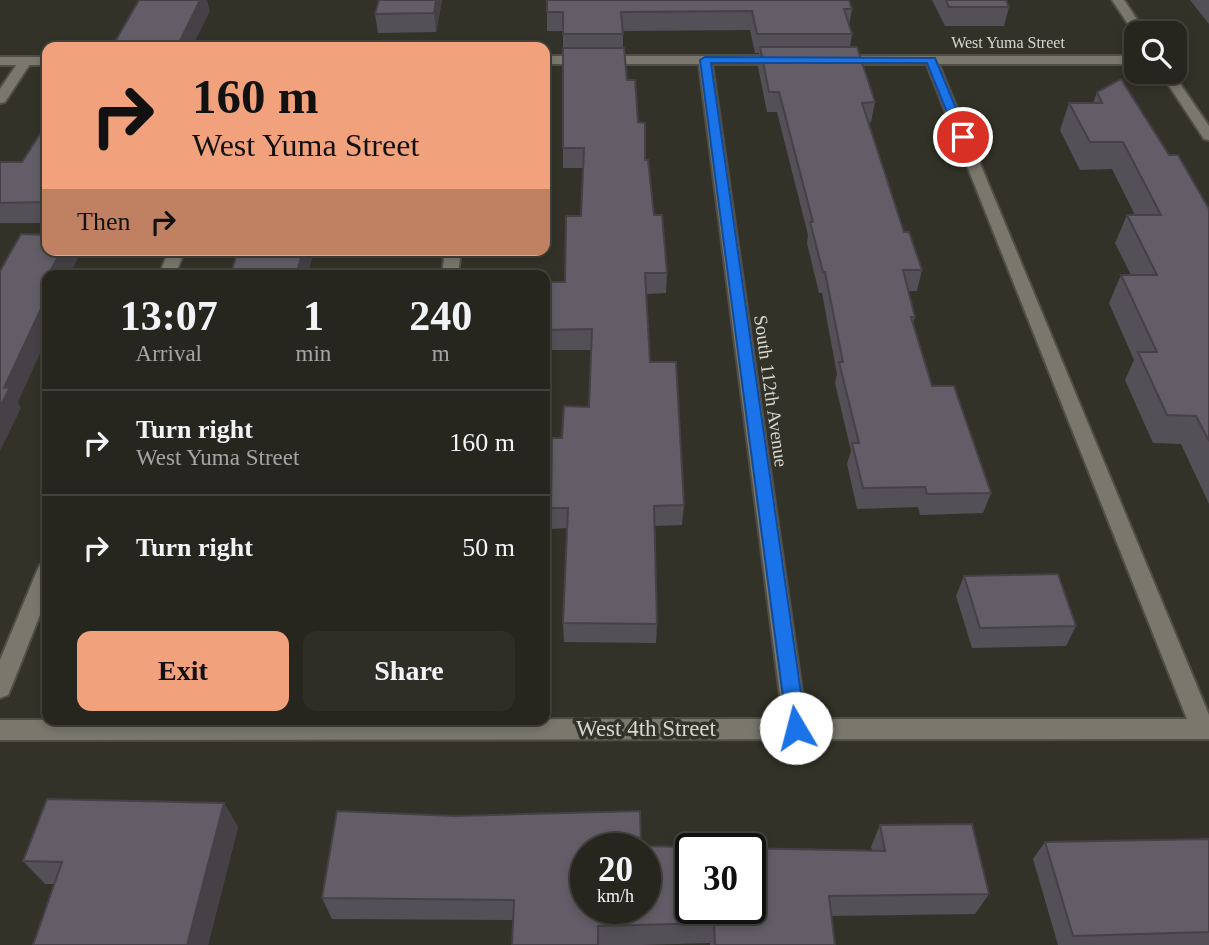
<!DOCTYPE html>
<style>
:root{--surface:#26261e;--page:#2e2e27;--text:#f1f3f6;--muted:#a4a5a4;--line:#42433c;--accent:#f1a17b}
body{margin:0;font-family:"Times New Roman",serif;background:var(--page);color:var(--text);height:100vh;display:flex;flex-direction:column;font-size:26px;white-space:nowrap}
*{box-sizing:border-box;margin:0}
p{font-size:23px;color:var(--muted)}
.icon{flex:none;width:38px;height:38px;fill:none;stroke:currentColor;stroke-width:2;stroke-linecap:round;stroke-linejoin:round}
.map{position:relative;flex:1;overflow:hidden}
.side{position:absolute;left:42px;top:270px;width:508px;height:455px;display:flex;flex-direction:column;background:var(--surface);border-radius:14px;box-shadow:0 4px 10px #0003,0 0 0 2px var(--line)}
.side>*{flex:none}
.guide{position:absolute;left:42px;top:42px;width:508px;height:214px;border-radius:14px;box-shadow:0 4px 10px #0003,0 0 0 2px var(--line);background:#f1a17b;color:#111;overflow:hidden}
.controls{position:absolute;left:1124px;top:21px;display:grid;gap:14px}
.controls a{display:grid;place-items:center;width:63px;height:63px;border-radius:14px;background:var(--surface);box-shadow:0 4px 10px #0003,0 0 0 2px var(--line);font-size:35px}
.speed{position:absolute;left:570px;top:833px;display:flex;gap:14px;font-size:35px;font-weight:700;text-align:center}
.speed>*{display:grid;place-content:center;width:91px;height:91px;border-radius:50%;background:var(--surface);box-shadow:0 4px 10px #0003,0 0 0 2px var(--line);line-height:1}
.speed small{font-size:18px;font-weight:400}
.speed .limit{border:4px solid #111;border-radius:10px;background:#fff;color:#111}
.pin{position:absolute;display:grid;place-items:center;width:60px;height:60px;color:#fff;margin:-30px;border:4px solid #fff;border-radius:50%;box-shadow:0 2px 7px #0007}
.me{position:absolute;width:77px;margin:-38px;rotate:352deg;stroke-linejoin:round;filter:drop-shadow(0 0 5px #0008)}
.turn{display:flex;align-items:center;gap:24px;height:147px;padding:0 35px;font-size:32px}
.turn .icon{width:91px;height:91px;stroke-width:2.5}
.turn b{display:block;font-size:49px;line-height:60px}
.then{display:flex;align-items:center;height:66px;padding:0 35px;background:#0003;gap:14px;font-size:26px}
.eta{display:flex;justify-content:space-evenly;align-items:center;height:119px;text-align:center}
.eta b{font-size:42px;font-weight:800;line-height:49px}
.primary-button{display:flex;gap:14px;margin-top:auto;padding:14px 35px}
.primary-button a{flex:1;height:80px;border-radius:14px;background:var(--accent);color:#111;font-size:28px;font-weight:800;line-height:80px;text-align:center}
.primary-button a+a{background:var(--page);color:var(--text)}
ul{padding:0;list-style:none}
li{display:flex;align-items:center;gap:21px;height:105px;padding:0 35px;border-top:2px solid var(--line)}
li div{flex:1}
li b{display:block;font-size:26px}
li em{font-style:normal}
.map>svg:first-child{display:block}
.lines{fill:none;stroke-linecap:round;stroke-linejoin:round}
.service-casing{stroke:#504e46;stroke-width:4}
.minor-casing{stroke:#504e46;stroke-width:4}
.service{fill:#7a786d;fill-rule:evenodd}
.minor{fill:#7a786d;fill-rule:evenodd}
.wall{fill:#545058}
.shaded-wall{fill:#454147}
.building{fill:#625d66;stroke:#454147;stroke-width:2;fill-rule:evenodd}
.route{fill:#1a73e8;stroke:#114b97;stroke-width:2}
.labels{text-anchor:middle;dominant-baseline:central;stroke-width:7;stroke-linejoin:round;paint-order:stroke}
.far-street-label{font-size:16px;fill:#d7d6d0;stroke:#333228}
.street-label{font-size:19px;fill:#d7d6d0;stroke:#333228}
.near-street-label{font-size:23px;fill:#d7d6d0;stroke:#333228}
</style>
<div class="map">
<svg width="1209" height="945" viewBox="0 0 1209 945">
<rect width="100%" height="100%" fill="#333228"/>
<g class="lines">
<defs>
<path id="service" d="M931,56L937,60L1209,715V737L1203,739L1195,736L1191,729L925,60Z
M21,58L32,61L5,102L0,103V89Z
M445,250H461L458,275H442Z"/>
<path id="minor" d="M1112,0H1124L1146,33L1136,36Z
M544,56H785L791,60L785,64H712L806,719H1209V739L0,740V720L783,719L699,64H544Z
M1136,56V64H836L830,60L836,56Z
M0,57H47V65H0Z
M1160,72H1172L1209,126V140L1204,139Z
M169,250H185L175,275H159Z
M47,563V597L11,688L8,695L0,698V660L37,571L40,565Z"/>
</defs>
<use href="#service" class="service-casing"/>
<use href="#minor" class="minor-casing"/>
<use href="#service" class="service"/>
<use href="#minor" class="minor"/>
</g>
<path class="wall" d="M379,0H442L436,32L378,33L375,14Z
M547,0L852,9L849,26L852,34L850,47L875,102L871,122L869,123L904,232L922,270L917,291H909L915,317L913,324L932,386L991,493L983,513L920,515L918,507L857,509L847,464L851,451L835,383L837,374L822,293H819L807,243L808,235L777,112H767L758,67L759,53H755L750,30L623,31V48L627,80L638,122L654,215L667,273L666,293L646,294L650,362L684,505L682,525L655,526L657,624L656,643L564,642L563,623L567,528L552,529L551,508L562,438L589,407L591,350H544V282H565L581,216L583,168H563V31H547Z
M932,0H1006L1009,7L1004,26H945Z
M1190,0H1209V24Z
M1097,92L1169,155L1209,209V504L1181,444L1153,443L1125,380L1134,360L1109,303L1121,275H1131L1115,243L1127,215H1135L1112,169L1080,170L1060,130L1069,103H1093Z
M47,123V223H0V162H22Z
M964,576L1076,626L1066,646L972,648L956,596Z
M224,803L238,827L208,945H33L54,884H45L23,861Z
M880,825L989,894L975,914L831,916L835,945H710V943L640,945H512L513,920L332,919L322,898L641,846L872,850L871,847Z
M1209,839V945H1058L1033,859L1045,842Z"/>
<path class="shaded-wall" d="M200,0H207L210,11L192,47H177Z
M436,0H442L436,32L434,13Z
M62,250H78L80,255L69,275H48Z
M303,250H315L307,275H296Z
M47,296V338L18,402L21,408L0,451V407L4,388Z
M224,803L238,827L208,945H187Z"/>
<path class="building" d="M139,0H200L177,47H112Z
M379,0H436L434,13L375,14Z
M547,0H849L852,9H844L852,34H757L752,11L621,12L623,34H563V12H547Z
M946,0H1006L1009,7H949Z
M760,47H857L875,102L862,103L904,232H909L922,270H903L915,317H911L932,386H954L991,493L927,494L925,487L863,488L852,443H859L839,362H843L825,272H823L810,222H813L779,92H769Z
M563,48H624L627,80H635L638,122L645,123V160H648L654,215H662L667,273H645L650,362H676L684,505L654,506L657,624L563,623L568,508H551L552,438H562L564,406L589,407L592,329L544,330V282H565L566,216H581L584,148H563Z
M1121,79L1169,155H1178L1209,209V441L1196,416L1167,415L1138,352H1157L1121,275H1157L1127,215H1161L1123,142H1090L1069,103H1102L1097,92Z
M47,123V198L45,202L0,203V162H22Z
M21,234L47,235V250H62L48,275H47L45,281H47V296L4,388L10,387L0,407V271Z
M238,250H303L296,275H238L239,273H231Z
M1058,574L1076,626L980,628L964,576Z
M47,799L224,803L187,945H33L62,862L23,861Z
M337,811L455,816L640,811L641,846L885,851L880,825L972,824L989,894L829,896L835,945H715L714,923L598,926V945H512L514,900L322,898ZM586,849H646V908H586ZM691,849H751V908H691Z
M1209,839V932L1073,936L1045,842Z"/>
<path class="route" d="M705,57L935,58L968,137L963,141L957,137L927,63H711L806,728L803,734L796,736L790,734L787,728L700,60Z"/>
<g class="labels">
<g class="far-street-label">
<text x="1008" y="42">West Yuma Street</text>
</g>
<g class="street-label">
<text transform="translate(771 391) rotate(82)">South 112th Avenue</text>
</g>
<g class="near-street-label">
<text x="646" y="728">West 4th Street</text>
</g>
</g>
</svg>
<div class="controls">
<a><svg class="icon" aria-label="search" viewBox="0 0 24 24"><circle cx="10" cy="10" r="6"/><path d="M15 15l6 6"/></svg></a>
</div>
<div class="speed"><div>20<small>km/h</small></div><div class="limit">30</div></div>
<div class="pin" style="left:963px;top:137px;background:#d93025"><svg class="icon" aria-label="arrive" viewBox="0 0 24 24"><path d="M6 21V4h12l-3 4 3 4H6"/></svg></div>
<svg class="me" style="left:796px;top:728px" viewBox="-20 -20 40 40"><circle r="19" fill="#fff"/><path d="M0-13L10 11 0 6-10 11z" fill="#1a73e8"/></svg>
<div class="guide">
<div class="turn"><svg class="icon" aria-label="right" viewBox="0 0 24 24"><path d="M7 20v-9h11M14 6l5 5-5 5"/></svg><div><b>160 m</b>West Yuma Street</div></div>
<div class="then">Then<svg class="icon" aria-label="right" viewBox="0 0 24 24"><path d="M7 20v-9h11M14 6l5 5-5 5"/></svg></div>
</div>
<section class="side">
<div class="eta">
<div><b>13:07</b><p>Arrival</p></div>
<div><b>1</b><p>min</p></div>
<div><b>240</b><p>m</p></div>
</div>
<ul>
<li><svg class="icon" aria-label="right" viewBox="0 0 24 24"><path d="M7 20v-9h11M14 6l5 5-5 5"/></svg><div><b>Turn right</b><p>West Yuma Street</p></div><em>160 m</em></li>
<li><svg class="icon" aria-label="right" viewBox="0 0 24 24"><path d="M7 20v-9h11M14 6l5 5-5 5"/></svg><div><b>Turn right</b></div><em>50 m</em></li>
</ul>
<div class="primary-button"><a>Exit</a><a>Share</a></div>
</section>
</div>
